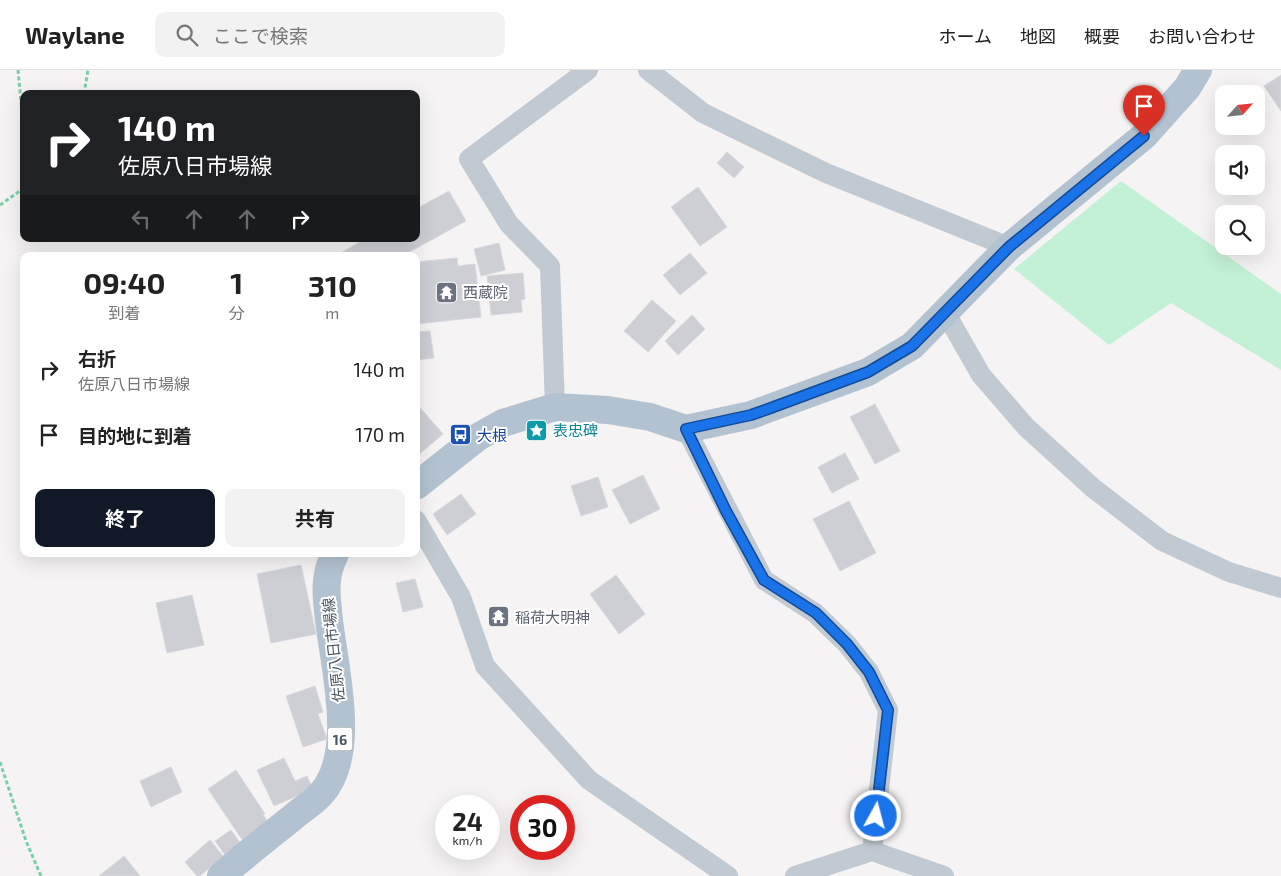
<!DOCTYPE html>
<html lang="ja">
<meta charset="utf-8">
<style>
:root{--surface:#fff;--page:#f2f2f2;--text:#222;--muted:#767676;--line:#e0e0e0;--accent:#111827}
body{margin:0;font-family:"Exo 2","Noto Sans JP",sans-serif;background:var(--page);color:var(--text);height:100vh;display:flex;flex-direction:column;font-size:19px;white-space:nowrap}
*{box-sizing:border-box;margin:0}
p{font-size:16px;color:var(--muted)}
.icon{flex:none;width:28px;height:28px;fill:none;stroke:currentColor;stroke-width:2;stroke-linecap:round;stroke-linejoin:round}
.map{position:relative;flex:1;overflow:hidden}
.sheet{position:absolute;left:20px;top:182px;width:400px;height:305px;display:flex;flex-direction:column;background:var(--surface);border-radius:10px;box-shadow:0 5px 20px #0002}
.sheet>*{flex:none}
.hud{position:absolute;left:20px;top:20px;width:400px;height:152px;border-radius:10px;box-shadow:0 5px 20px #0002;background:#202124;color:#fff;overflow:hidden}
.needle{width:32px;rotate:63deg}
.controls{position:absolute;left:1215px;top:15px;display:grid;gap:10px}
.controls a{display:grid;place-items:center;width:50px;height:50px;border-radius:10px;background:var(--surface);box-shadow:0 5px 20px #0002;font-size:25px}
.speed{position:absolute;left:435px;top:725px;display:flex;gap:10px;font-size:25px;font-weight:700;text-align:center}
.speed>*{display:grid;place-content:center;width:65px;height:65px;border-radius:50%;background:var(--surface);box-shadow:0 5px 20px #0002;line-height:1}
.speed small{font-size:12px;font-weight:400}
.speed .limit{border:8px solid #d22;background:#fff;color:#111}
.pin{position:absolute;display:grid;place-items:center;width:42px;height:42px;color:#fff;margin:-51px -21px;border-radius:50% 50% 50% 0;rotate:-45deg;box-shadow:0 0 5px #0007}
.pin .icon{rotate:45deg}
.me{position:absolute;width:55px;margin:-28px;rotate:7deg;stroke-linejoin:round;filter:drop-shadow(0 0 4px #0008)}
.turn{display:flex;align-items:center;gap:18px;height:105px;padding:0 15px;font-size:22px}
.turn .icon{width:65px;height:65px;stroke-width:2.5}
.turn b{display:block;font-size:35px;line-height:42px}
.lanes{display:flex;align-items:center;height:48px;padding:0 15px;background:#0003;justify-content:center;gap:25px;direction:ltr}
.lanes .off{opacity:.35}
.eta{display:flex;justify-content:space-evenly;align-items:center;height:85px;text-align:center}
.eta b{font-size:30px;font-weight:700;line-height:35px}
.cta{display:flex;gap:10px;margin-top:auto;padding:10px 15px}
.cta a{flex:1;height:58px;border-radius:10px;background:var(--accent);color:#fff;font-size:20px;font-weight:700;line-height:58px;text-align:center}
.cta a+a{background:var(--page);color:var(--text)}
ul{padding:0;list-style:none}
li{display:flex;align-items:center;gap:15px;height:65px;padding:0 15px}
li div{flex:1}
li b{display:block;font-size:19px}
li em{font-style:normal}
header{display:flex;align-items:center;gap:30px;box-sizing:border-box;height:70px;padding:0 25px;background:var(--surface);border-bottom:1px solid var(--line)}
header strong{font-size:24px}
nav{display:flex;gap:28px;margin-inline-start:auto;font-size:18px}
.search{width:350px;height:45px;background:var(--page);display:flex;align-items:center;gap:12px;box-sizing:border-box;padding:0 18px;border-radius:10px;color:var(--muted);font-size:19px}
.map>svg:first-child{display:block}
.green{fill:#c3f1d5}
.building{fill:#cdcfd5;stroke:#d7d9de}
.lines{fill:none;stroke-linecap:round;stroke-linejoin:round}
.path{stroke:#7ad0a6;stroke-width:3;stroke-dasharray:4 2.5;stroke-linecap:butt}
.street{stroke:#c1cad2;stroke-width:20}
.primary{stroke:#b3c2d1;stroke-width:28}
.route-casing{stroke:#114b97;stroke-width:12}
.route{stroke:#1a73e8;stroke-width:9}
.labels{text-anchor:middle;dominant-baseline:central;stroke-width:4;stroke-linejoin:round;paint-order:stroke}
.shield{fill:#fff;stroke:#808990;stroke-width:1}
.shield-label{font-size:14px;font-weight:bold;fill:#4a5661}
.worship-label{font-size:15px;fill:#5b616d;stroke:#fff;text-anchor:start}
.culture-label{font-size:15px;fill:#0d838f;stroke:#fff;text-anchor:start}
.transit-label{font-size:15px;fill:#164399;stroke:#fff;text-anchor:start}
.street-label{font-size:15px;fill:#4a5661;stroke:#fff}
</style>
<header>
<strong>Waylane</strong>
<div class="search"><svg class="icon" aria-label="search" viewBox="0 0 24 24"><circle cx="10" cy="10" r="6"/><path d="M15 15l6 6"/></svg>ここで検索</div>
<nav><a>ホーム</a><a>地図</a><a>概要</a><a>お問い合わせ</a></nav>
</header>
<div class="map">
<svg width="1281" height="806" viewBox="0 0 1281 806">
<rect width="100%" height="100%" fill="#f5f3f3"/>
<path class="green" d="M1121,111L1281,224V300L1171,233L1109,275L1014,199Z"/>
<path class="building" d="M1281,5V41L1264,16Z
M727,82L744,97L734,108L717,93Z
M698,117L727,157L700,176L671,137Z
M449,121L466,151L402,186H342L341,183L365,169H416V139Z
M499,173L505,200L481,206L474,179Z
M690,183L707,203L680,225L663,205Z
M457,188L458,196L475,194L481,247L416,254V192Z
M523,203L525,229L521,230L522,242L491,245L487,206Z
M652,230L676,251L648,282L624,261Z
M692,245L705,259L678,285L665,271Z
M430,261L434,288L416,290V262Z
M416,333L443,364L416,387Z
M875,334L900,381L875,394L850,347Z
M845,383L859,409L832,423L818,397Z
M643,405L660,439L630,454L612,420Z
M598,407L608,437L581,446L571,416Z
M461,424L476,444L447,465L433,444Z
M849,431L876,483L840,501L813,449Z
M301,495L316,564L271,573L257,504Z
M616,505L645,544L619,564L590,524Z
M415,509L423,537L403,542L396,513Z
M192,525L204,575L167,583L156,533Z
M315,616L323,642L318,644L327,669L303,677L286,626Z
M284,688L295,711L307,706L313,719L274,736L257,700Z
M171,697L182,722L151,737L140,711Z
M236,700L265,744L263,745L269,753L243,771L208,719Z
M231,760L241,774L225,785L215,771Z
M210,770L223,786L200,806H197L185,792Z
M124,786L140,806H99Z"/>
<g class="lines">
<path class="path" d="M18,0L24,64
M84,24L88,0
M0,135L24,118
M0,692L26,771L41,806"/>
<path class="street" d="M648,0L703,43L826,103L1009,177
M945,242L981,305L1026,357L1093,418L1162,471L1229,502L1281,518
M555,337L550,196L509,154L469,89L588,0
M686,359L764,510L815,543L847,574L869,602L888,640L872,781
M416,450L461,527L485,596L589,710L728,806
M795,806L872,781L944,806"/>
<path class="primary" d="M416,416L478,367L503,353L555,337L608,340L650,347L686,359L751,345L868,302L912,276L1009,177L1144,66L1187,18L1198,0
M221,806C244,786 268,767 292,748C301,740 313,733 321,724C356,686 336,604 330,558C327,532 322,508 335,484"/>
</g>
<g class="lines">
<defs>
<path id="route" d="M876,746L888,640L869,602L847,574L816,543L764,510L726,441L686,359L751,345L768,339L868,302L912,276L1009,177L1144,66"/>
</defs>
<use href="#route" class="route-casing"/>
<use href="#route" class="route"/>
</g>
<defs>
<symbol id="temple-square" viewBox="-11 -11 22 22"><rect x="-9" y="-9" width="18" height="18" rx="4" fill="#6b7280" stroke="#fff"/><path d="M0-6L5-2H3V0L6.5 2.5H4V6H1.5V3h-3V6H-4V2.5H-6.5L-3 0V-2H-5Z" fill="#fff"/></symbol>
<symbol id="sight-square" viewBox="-11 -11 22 22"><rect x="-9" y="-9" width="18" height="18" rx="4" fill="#0f9aa8" stroke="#fff"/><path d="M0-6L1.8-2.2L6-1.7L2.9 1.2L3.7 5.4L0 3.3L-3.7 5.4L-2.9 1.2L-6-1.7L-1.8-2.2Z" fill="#fff"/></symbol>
<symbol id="bus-square" viewBox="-11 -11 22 22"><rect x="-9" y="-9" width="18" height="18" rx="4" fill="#1a4fb4" stroke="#fff"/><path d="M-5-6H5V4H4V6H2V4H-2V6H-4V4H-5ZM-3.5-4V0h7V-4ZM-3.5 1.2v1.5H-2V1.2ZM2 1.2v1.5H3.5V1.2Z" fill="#fff"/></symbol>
</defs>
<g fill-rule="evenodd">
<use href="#temple-square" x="434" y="210" width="25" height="25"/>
<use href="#sight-square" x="524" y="348" width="25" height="25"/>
<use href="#bus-square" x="448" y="352" width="25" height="25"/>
<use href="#temple-square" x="486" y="534" width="25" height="25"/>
</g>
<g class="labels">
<rect class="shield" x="327.5" y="657.5" width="25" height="23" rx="4"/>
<g class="shield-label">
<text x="340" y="669">16</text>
</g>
<g class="worship-label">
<text x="463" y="222">西蔵院</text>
<text x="515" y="547">稲荷大明神</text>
</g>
<g class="culture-label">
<text x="553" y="360">表忠碑</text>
</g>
<g class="transit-label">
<text x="477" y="365">大根</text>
</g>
<g class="street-label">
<text transform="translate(333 580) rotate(-96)">佐原八日市場線</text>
</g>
</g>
</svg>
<div class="controls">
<a><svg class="needle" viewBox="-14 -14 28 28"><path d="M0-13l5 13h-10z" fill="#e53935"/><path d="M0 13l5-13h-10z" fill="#767676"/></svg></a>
<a><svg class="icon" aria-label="sound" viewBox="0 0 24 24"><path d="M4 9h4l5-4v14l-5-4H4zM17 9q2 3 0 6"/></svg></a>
<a><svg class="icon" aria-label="search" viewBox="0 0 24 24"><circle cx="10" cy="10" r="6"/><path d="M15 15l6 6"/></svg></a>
</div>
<div class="speed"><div>24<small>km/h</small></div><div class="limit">30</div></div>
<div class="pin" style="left:1144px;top:66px;background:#d93025"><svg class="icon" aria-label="arrive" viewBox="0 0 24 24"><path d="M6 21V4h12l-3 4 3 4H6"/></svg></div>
<svg class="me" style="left:876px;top:746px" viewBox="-20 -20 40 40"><circle r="17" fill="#1a73e8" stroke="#fff" stroke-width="3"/><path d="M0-11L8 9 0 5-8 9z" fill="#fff"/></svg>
<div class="hud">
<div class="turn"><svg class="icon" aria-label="right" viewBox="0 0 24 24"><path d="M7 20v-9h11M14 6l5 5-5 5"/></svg><div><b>140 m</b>佐原八日市場線</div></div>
<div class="lanes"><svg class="icon off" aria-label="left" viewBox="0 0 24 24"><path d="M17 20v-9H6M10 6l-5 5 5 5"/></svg><svg class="icon off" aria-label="ahead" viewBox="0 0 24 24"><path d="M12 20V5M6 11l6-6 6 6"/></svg><svg class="icon off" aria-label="ahead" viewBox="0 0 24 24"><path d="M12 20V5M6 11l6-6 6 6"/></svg><svg class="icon" aria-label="right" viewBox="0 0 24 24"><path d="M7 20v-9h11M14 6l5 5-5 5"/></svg></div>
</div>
<section class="sheet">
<div class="eta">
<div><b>09:40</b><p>到着</p></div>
<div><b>1</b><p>分</p></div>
<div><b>310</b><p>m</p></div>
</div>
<ul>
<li><svg class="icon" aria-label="right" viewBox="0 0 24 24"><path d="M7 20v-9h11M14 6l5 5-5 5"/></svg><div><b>右折</b><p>佐原八日市場線</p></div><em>140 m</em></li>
<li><svg class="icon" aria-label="arrive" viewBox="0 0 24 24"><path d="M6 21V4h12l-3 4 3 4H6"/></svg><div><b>目的地に到着</b></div><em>170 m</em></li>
</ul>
<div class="cta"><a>終了</a><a>共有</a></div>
</section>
</div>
